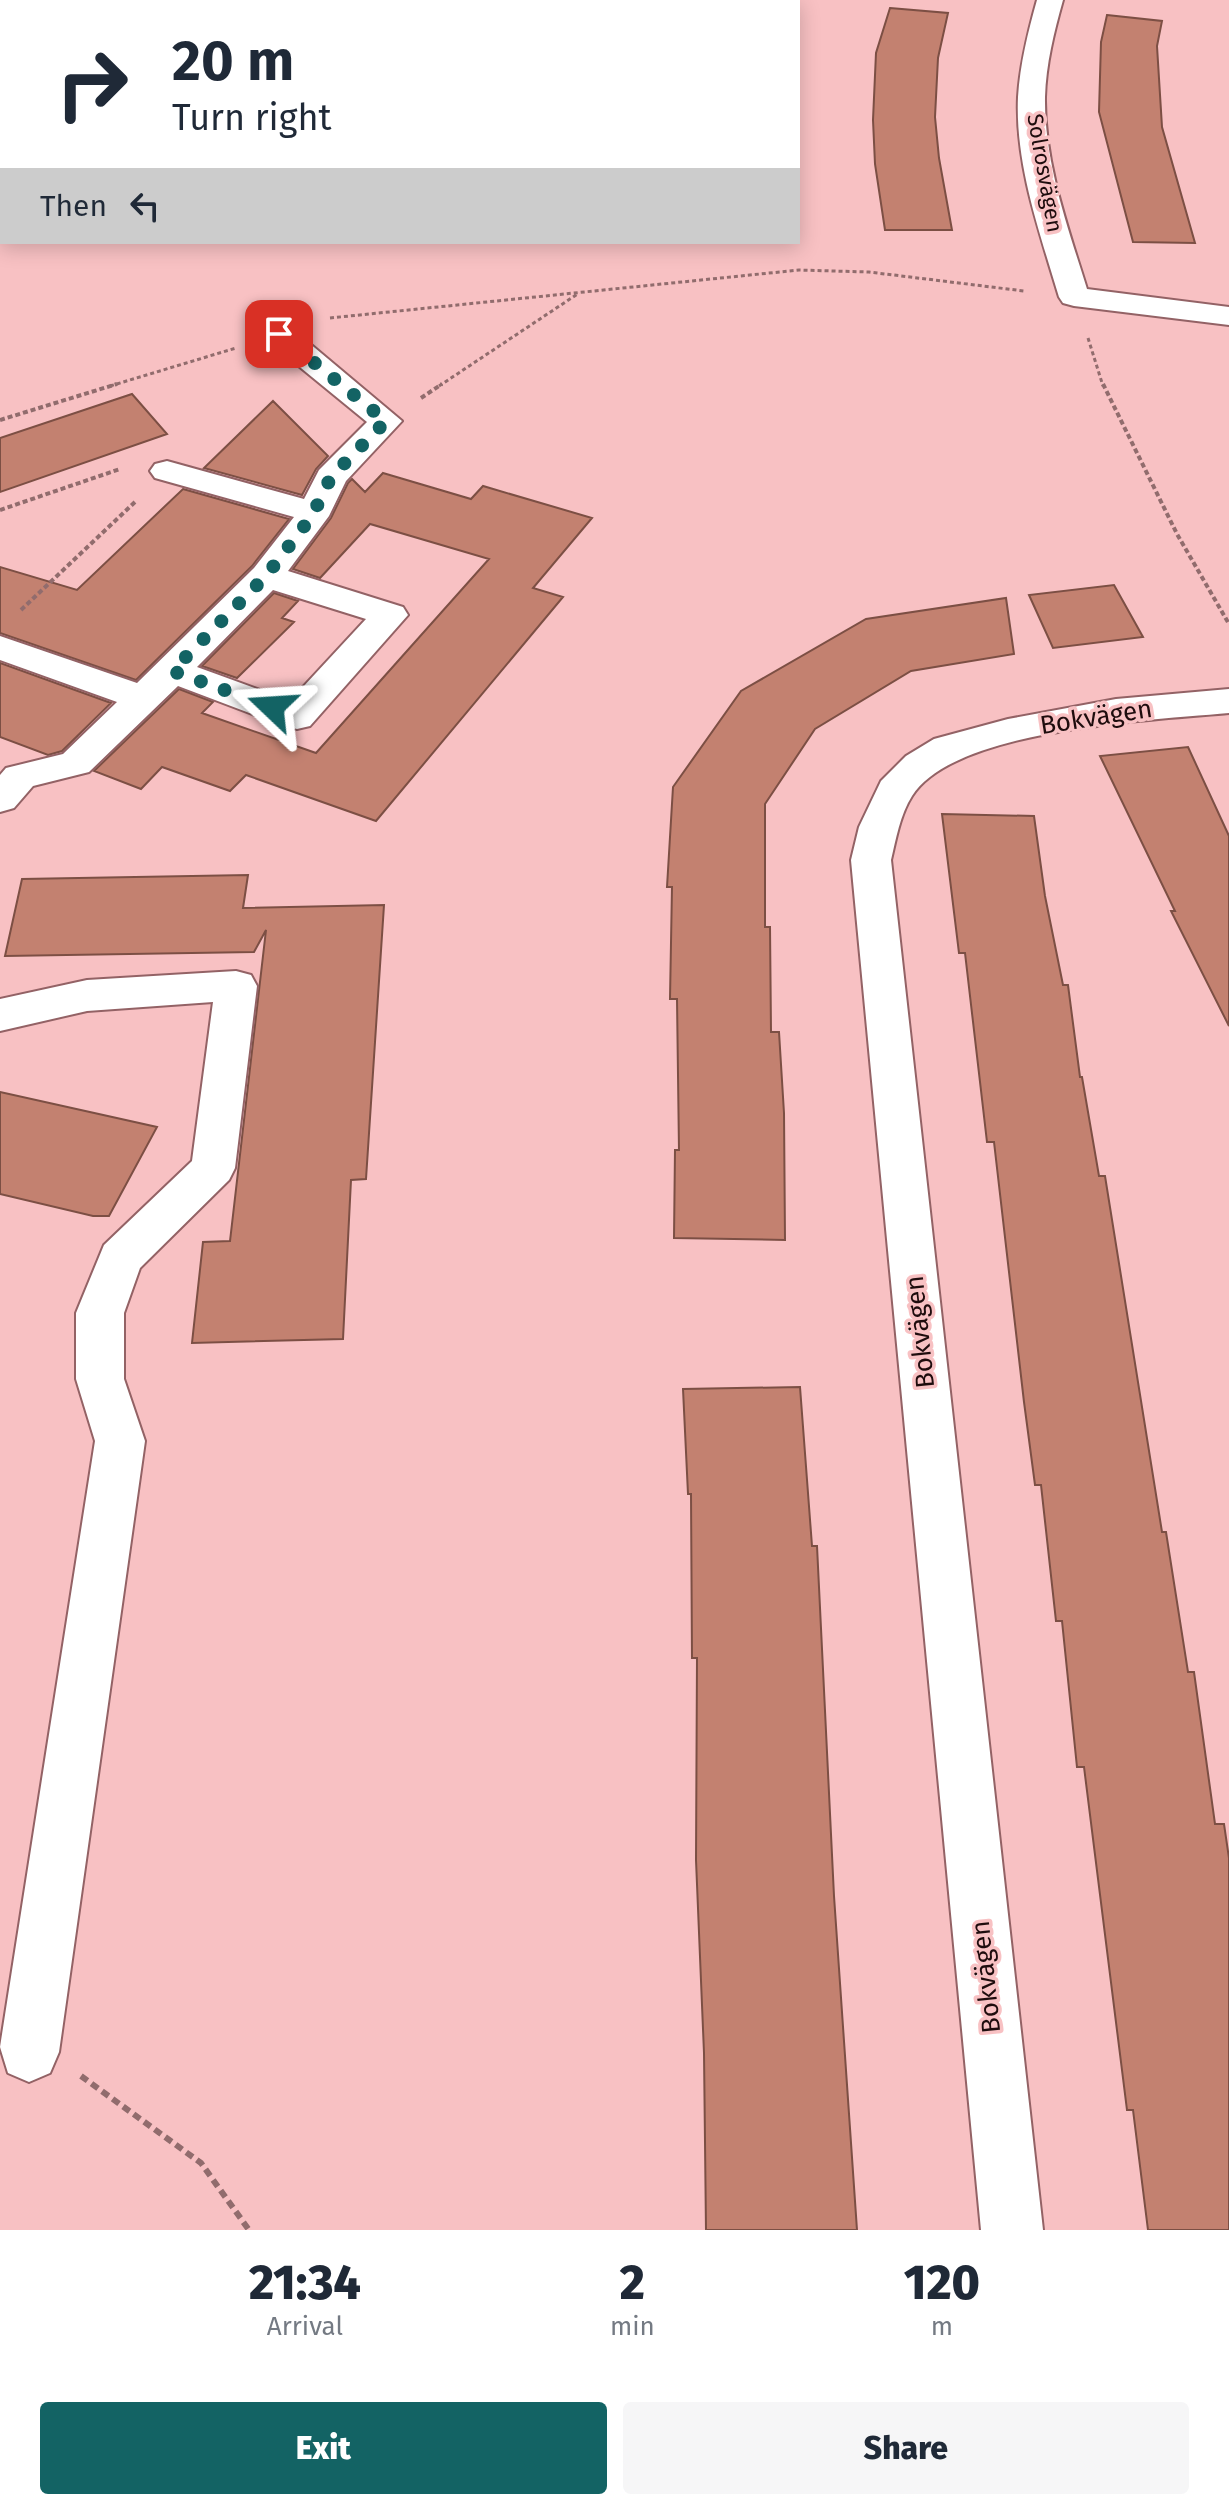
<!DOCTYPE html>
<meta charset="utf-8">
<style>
:root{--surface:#fff;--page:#f6f6f7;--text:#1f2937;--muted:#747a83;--accent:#136364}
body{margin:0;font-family:"Fira Sans",sans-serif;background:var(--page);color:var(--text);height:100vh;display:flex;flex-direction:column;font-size:30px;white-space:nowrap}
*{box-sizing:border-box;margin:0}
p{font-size:26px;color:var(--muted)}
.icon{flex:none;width:44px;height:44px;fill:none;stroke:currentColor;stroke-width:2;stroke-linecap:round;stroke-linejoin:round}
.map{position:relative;height:2230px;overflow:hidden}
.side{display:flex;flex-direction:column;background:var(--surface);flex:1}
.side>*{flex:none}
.guide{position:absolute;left:0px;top:0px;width:800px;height:244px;box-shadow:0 4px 20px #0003;background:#fff;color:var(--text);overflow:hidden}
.pin{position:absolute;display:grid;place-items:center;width:68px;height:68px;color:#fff;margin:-34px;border-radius:16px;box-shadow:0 4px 12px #0006}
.me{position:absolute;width:88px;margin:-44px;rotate:290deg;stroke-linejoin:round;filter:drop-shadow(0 0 6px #0008)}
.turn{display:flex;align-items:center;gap:28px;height:168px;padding:0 40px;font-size:36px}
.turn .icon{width:104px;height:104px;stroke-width:2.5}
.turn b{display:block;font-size:56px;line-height:68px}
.then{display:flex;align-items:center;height:76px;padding:0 40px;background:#0003;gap:16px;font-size:30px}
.eta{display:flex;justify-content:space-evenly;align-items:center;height:136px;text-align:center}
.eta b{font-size:48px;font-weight:800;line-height:56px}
.action{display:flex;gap:16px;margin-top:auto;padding:16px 40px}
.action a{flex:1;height:92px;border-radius:8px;background:var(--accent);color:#fff;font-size:32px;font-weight:800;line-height:92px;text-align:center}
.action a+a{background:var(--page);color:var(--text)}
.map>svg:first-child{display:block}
.building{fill:#c38170;stroke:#7c4f44;stroke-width:2}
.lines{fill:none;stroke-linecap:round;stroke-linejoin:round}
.street-casing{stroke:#936265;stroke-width:4}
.path-far2{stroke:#916c6d;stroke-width:3;stroke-dasharray:4 3;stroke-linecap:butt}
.path-far1{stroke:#916c6d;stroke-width:4;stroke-dasharray:5 3;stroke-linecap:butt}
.path{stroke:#916c6d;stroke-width:6;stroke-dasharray:8 5;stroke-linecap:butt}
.street{fill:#fff;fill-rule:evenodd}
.route{stroke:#136364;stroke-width:14;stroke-dasharray:0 25.2}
.labels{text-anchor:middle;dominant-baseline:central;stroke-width:7;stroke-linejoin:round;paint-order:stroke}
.far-street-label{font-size:22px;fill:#1e0c0d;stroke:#f8c1c3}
.street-label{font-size:26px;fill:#1e0c0d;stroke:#f8c1c3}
</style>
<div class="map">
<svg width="1229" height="2230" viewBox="0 0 1229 2230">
<rect width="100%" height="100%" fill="#f8c1c3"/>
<path class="building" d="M890,8L948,13L938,58L935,117L939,158L952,230H885L875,164L873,120L876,53Z
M1107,15L1162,21L1157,46L1162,127L1195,243L1133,242L1099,112L1101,42Z
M132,394L167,434L0,492V438Z
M273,401L328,456L316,469L302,495L204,468Z
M383,473L471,499L483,486L592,518L533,588L563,597L376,821L246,775L230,791L162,767L141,789L94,771L179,689L213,702L202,713L316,753L489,559L370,524L320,578L293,569L331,518L348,483L352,479L365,492Z
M183,489L289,519L252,566L136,680L0,633V567L77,590Z
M1114,585L1143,637L1053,648L1029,595Z
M274,593L298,601L282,618L294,622L237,678L202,666Z
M1006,598L1014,654L911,671L815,729L765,804V927H770L771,1032H779L784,1113L785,1240L674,1238L675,1150H679L677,999H670L672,887H667L673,787L741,691L866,619Z
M0,663L111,703L62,751L48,755L0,737Z
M1188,747L1229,836V1026L1171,911H1175L1100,756Z
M942,814L1034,816L1045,896L1063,985H1068L1080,1077H1082L1099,1176H1105L1162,1532H1166L1188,1672H1194L1215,1824H1224L1229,1858V2230H1148L1133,2110H1127L1084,1767H1077L1062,1621H1056L1041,1485H1035L1024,1402L994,1142H987L965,953H959Z
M248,875L243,908L384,905L366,1179L351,1180L343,1339L192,1343L203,1242L230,1241L266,930L254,952L5,956L22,879Z
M0,1092L157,1127L109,1216H93L0,1194Z
M800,1387L812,1546H817L834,1896L857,2230H706L704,2053L696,1860L697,1658H692L691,1494H688L683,1389Z"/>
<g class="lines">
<defs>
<path id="street" d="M1037,0H1063C1054,32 1046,64 1045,97C1044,162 1068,228 1087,289L1229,307V325L1074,306L1063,303L1059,297C1040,233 1015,165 1018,97C1020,64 1028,32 1037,0Z
M279,325L290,327L402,421L346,481L329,516L288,571L403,607L408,615L310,726L297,729L284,726L178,686L89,772L33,786L14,808L0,812V775L6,768L63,754L117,702L0,660V636L137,683L254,568L294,517L155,478L150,471L155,464L167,461L304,499L319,470L367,422L268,341L264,334L268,327ZM273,590L366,619L290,701L197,667Z
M1229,689V713C1153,720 954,729 912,796C900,815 896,839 891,860L1043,2230H981L851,860L859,827L881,781L906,756L934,739L1008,719L1116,699Z
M236,971L251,975L257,986L235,1168L229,1180L140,1268L124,1313V1379L145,1441L59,2052L50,2073L29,2082L8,2073L0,2047L95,1441L76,1379V1313L104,1245L192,1161L213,1002L87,1011L0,1031V999L87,980Z"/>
</defs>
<use href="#street" class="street-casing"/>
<path class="path-far2" d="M330,318L799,270L869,272L1024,291
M1088,338L1103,386
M110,386L236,348
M439,386L579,293"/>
<path class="path-far1" d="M1103,384L1177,534L1229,624
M421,398L442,384
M0,420L117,384
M0,510L120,469
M21,610L136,501"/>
<path class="path" d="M81,2076L201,2163L249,2230"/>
<use href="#street" class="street"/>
</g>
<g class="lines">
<path class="route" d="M272,707L172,671L266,576L312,516L331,477L386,421L279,334"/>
</g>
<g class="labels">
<g class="far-street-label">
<text transform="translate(1045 173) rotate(80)">Solrosvägen</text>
</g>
<g class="street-label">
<text transform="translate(1096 717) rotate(-9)">Bokvägen</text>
<text transform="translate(920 1332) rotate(-96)">Bokvägen</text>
<text transform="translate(986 1977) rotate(-96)">Bokvägen</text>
</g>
</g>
</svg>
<div class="pin" style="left:279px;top:334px;background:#d93025"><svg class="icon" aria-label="arrive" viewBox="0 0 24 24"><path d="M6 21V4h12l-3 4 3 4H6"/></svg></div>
<svg class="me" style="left:272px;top:707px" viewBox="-20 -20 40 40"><path d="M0-17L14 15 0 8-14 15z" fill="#136364" stroke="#fff" stroke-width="4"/></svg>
<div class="guide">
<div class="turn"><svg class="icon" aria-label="right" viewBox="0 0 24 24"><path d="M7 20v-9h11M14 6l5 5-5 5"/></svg><div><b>20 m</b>Turn right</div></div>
<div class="then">Then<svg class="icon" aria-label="left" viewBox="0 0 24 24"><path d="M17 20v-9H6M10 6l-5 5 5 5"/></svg></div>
</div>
</div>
<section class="side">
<div class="eta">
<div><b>21:34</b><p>Arrival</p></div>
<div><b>2</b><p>min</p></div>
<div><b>120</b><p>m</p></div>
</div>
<div class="action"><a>Exit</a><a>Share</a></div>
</section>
